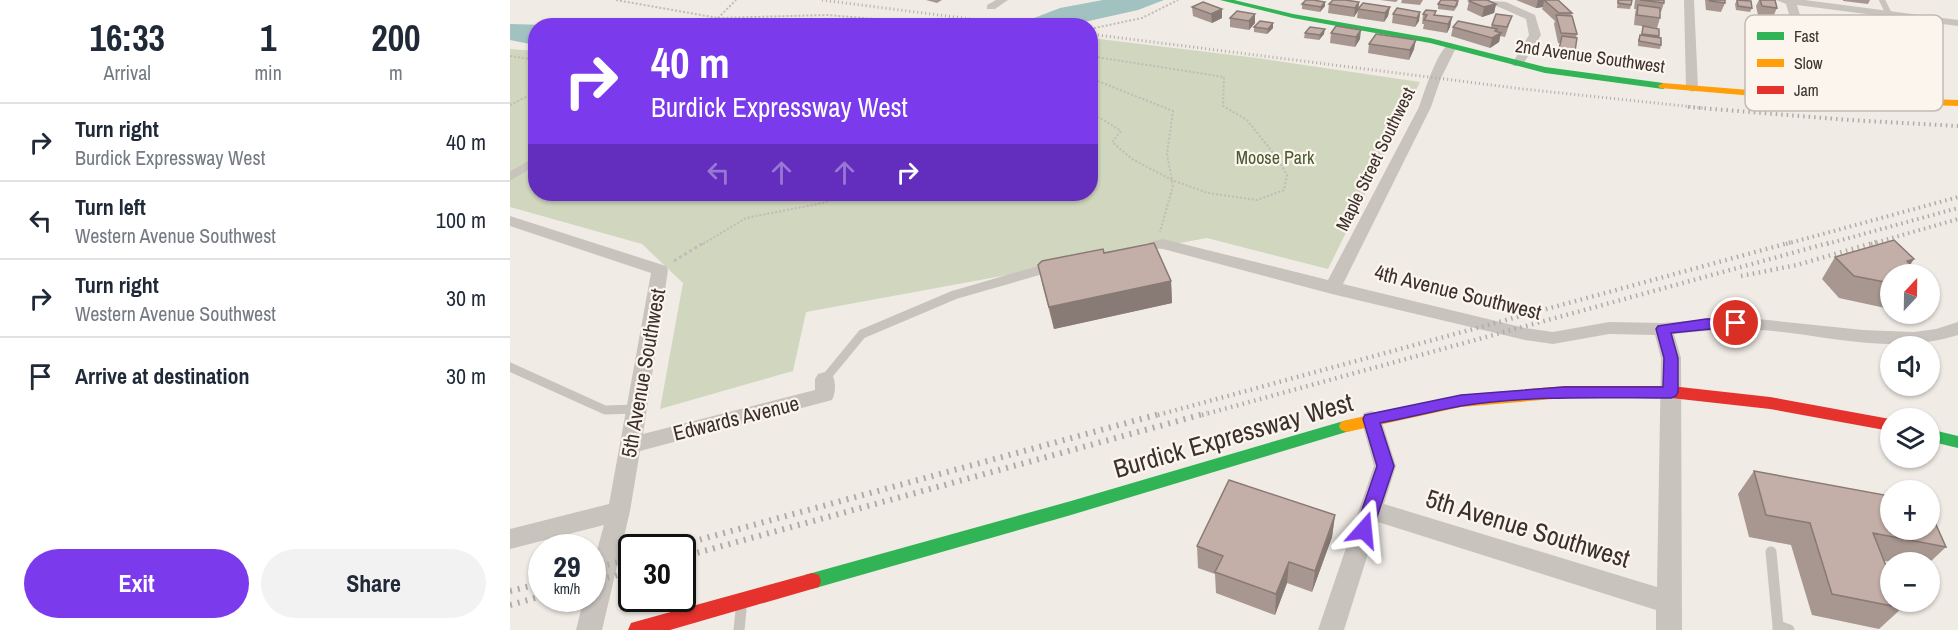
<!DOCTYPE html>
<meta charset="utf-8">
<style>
:root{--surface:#fff;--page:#f2f2f3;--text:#1f2937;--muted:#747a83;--line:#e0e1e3;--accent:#7c3aed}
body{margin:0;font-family:"Archivo Narrow",sans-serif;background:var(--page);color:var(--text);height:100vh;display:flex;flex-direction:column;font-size:22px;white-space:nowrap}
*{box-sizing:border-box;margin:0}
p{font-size:20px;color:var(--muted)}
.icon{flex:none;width:33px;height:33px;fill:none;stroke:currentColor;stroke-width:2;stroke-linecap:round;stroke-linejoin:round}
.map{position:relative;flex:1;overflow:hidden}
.side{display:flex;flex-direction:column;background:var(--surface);width:510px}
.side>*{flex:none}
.guide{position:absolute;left:18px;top:18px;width:570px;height:183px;border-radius:24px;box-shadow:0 2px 4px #0004;background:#7c3aed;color:#fff;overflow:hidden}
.needle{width:39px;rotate:22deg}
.controls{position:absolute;left:1370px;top:264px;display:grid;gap:12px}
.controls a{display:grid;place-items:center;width:60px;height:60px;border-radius:50%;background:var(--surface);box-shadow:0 2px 4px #0004;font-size:30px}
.speed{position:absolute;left:18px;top:534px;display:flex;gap:12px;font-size:30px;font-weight:700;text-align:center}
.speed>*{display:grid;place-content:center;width:78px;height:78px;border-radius:50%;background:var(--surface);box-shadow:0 2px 4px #0004;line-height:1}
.speed small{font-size:15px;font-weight:400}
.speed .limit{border:3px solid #111;border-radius:9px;background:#fff;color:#111}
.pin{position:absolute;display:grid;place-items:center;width:51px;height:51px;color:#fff;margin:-26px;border:3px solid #fff;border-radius:50%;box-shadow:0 2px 6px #0007}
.me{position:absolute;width:66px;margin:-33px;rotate:18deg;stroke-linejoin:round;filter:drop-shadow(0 0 4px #0008)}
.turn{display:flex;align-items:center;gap:21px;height:126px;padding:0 24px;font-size:27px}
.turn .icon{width:78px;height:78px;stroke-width:2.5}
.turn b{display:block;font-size:42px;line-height:51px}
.lanes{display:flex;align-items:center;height:57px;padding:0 24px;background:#0003;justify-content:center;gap:30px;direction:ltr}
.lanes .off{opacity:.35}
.eta{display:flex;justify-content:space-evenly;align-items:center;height:102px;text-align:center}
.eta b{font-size:36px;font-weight:800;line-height:42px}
.primary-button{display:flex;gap:12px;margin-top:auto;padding:12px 24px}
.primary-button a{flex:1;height:69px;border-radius:36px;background:var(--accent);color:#fff;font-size:24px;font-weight:800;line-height:69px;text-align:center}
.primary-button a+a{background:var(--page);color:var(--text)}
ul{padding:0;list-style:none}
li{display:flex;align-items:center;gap:18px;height:78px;padding:0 24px;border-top:2px solid var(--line)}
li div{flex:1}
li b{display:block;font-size:22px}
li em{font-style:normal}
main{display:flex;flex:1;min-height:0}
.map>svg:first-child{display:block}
.green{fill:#d1d6bf}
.water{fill:#a1c2c1}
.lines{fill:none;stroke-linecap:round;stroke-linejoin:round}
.path-far1{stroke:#c2bbb6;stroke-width:2;stroke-dasharray:2 2;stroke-linecap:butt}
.path{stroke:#c2bbb6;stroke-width:3;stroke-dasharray:3 3;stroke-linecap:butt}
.lane-far3{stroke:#c9c3be;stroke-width:6}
.lane-far2{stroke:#c9c3be;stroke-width:8}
.lane-far1{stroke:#c9c3be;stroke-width:9}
.lane{stroke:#c9c3be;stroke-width:11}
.street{fill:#c9c3be;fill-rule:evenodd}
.fast{fill:#30b455;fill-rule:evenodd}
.slow{fill:#ff9f0a;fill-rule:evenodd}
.jam{fill:#e5322d;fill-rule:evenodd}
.rail-far3{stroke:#b1aca8;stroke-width:3;stroke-dasharray:1 3;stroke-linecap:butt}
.rail-far2{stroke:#b1aca8;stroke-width:4;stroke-dasharray:1.5 4;stroke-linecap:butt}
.rail-far1{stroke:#b1aca8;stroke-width:4.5;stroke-dasharray:1.5 4.5;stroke-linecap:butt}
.rail{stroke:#b1aca8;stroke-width:6;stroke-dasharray:2 6;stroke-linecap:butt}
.wall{fill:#a89690}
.shaded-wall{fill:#887a75}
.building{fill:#c3afa7;stroke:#887a75;stroke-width:1.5}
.route{fill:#7c3aed;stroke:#51269a;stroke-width:1.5}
.labels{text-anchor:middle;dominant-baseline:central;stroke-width:4.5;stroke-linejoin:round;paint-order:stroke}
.far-street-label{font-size:18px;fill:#3b302b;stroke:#fbf5ee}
.far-park-label{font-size:18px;fill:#4a5a2e;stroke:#fbf5ee}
.street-label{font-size:21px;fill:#3b302b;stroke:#fbf5ee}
.near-street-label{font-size:26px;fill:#3b302b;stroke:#fbf5ee}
.key{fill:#fbf5ee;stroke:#c1bab4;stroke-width:1.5}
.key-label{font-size:16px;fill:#3b302b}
</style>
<main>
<section class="side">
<div class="eta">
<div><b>16:33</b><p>Arrival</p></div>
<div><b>1</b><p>min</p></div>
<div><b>200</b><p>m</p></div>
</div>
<ul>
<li><svg class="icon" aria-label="right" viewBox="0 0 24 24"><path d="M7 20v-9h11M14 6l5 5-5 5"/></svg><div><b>Turn right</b><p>Burdick Expressway West</p></div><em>40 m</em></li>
<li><svg class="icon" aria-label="left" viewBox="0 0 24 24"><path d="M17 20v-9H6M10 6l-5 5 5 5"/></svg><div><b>Turn left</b><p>Western Avenue Southwest</p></div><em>100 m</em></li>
<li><svg class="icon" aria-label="right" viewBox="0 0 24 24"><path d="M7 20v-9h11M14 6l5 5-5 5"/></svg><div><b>Turn right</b><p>Western Avenue Southwest</p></div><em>30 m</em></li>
<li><svg class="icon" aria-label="arrive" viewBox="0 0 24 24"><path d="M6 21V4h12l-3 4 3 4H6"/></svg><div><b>Arrive at destination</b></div><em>30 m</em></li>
</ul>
<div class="primary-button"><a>Exit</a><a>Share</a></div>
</section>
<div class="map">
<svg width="1448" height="630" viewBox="0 0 1448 630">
<rect width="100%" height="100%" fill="#f0ebe5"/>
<path class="green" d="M581,38L747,58L910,82L818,269L697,238L296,312L283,371L150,409L173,283L132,244L0,207V49L25,51L26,194H580Z"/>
<path class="water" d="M593,0H654L628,10L561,25H506L550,8Z
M0,24L37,25L26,26L25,45L0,40Z"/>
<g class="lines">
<path class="path-far1" d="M106,0L208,18L317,15L427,24L478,20V18
M208,18L226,0
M580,29L632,18L668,0
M0,56L26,60
M580,56L714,77L713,106L737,120L768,159L777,175L774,190L747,200L698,193L662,180L622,159L602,142L611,131L592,119L580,115
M580,81L585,80L663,111L657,154L663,186L650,232
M0,105L26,92
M193,244L236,218L313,203L339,194"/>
<path class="path" d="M164,261L195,242"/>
<path class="lane-far3" d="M1372,0L1379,14"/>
<path class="lane-far2" d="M0,176L26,161"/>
<path class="lane-far1" d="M0,367L95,410L127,409
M315,379L352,334L444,295L541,267"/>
<path class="lane" d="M1261,552L1268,626
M229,630L231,610
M1268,630V626L1279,630"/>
<path class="street" d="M486,0H498L485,9H477V5Z
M966,0L996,2L1025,15L1031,35L1012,66H1004L1002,64L1019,35L1016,19L989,7Z
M1174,0H1184L1188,88L1182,92L1176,88Z
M1266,0H1295L1448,20V26L1287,5L1315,97L1309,101L1303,97L1276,4Z
M941,43L947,46L931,78L921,107L833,284L1015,328L1043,332L1099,322L1153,323L1228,317L1353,330L1404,332L1426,329L1448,322V335C1383,356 1317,335 1251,330C1222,328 1193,331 1164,334L1171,358L1172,630H1146V610L868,522L834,630H808L864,466L851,419L854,413L861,411L868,413L871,419L886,466L874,504L1147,587L1151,358L1145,335L1099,334L1043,344L1015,340L822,294L653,249L640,248L638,245L640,242L653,239L818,280L909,107C914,93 928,47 941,43Z
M0,216L156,266L158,270L133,434L305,390V379L308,374L315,372L322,374C326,382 326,392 322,400L130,451L120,511L92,630H66L74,598H82V568L94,525L0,549V529L99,504L141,273L0,226Z"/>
<path class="fast" d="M710,0H724L783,14L920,38L1035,67L1153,83L1158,86L1153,89L1035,73L920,43L783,18Z
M837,420L843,422L845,426L843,430L561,515L302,589L295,587L293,581L295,575L302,573L561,501Z
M1419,429L1448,436V448L1419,441Z"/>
<path class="slow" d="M1153,83L1301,95L1448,100V106L1301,101L1150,88L1148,86Z
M1055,386L1060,388L1062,392L1060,396L1055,398L951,407L837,432L831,430L829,426L831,422L837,420L951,395Z"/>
<path class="jam" d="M1055,386H1161L1260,397L1380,419V431L1260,409L1161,398H1055L1050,396L1048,392L1050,388Z
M302,573L309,575L311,581L309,587L302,589L160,630H118L121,623L128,621Z"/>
<path class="rail-far3" d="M312,0L515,26
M580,34L1013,89L1193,108"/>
<path class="rail-far2" d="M1178,107L1339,120L1448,126
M1276,244L1448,197
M1317,244L1448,208
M1361,244L1448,219"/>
<path class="rail-far1" d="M1231,276L1287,265L1366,242
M648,415L1282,242
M692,415L1322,242"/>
<path class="rail" d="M159,548L653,413
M172,557L697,413
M82,569L122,558
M82,582L122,571
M0,591L32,583
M0,605L32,596"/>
</g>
<path class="wall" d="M416,0H432L427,3Z
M870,0H888L886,2Z
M892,0H913L910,5L891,3Z
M1006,0H1048L1062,13L1061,16L1067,34L1066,38L1065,51L1062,61L1047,58L1050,43H1048L1044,24L1045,21L1032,9L1033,7L1026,8Z
M1108,0L1121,5L1120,9L1107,8Z
M1125,0H1154V3L1151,12H1150V18L1147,28L1124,25L1125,14L1126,9H1124Z
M1195,0H1215V3L1211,12L1196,10Z
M1227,0L1242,8L1240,12L1226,10L1225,4Z
M1249,0H1265L1267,8L1263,17L1248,15L1246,6Z
M1333,0H1360L1358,4L1333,1Z
M948,1V5L944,11L928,9V4Z
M959,1L986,4L984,13L972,17L957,10Z
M693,2L712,18L702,23L683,16L682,7Z
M849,2L848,11L844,17L818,13L819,4Z
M792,4L815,6L810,12L792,9Z
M880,7L878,16L874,22L847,18L848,9Z
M926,11L925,15L942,17L940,27L937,33L913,29L914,24H912L913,14Z
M910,12L909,21L905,27L882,23L883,14Z
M745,14V23L739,30L720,27V18Z
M1002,16L995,37L990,36L989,42L980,48L941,36L943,27H981L982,25Z
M763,23V28L757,34L744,32V27Z
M826,26L850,39L845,47L820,43L821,33Z
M1133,26L1149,36V38L1151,45L1150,49L1128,46V40L1130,35H1131Z
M795,33L814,34L809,40L794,38Z
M859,44L904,49L899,60L858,53Z
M594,253L661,281L662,303L544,329L533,287L528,265Z
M1325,257L1380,274V309L1329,298L1312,279Z
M1244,471L1436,547L1419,563L1383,562L1374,561L1392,608L1369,629L1302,615L1281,545L1239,537L1228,494Z
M825,515L822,537L802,592L777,583L765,615L706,593L705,574L688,568L687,546Z"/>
<path class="shaded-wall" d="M1028,0H1039H1034L1033,7L1026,8Z
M815,2V6L810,12L811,7Z
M849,2L848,11L844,17L845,8Z
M986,4L984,13L972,17L974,7Z
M880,7L878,16L874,22L875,13Z
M712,9V18L702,23L701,14Z
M910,12L909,21L905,27L907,18Z
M745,14V23L739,30V21Z
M942,17L940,27L937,33L938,24Z
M763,23V28L757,34L758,29Z
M815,29L814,34L809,40L810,35Z
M987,29L986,36L991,33L989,42L980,48L982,38Z
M851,30L850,39L845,47L846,37Z
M906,40L904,49L899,60L900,50Z
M1404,259L1394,274L1397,261Z
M661,281L662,303L544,329L539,307Z
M825,515L822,537L802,592L805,571Z
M779,562L777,583L765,615L766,594Z"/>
<path class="building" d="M796,0H803L815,2L811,7L792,4Z
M823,0H835L849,2L845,8L819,4Z
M931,0H943L948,1L945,7L928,4Z
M962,0H977L986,4L974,7L959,1Z
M1034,0H1048L1062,13H1049Z
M1108,0H1122L1121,5L1108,3Z
M1130,0H1154V3Z
M1199,0H1215V3L1200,1Z
M1227,0L1241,1L1242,8L1228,6Z
M1250,0H1265L1267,8L1252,6Z
M693,2L712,9L701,14L682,7Z
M853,3L880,7L875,13L848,9Z
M1128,5L1150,8V18L1127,15Z
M887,8L910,12L907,18L883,14Z
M916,10L926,11L924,15L942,17L938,24L914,20L917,15L913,14Z
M727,11L745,14L739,21L720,18Z
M986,14L1002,16L997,27L982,25Z
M1046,15L1062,16L1067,34L1051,33Z
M750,21L763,23L758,29L744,27Z
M948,21L987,29L985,31L991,33L982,38L943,27Z
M826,26L851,30L846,37L821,33Z
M1133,26L1149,29V36L1132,34Z
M800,27L815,29L810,35L795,33Z
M866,34L906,40L900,50L859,44Z
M1130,35L1151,38V45L1129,41Z
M1052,36L1067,38L1065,51L1049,49Z
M1384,240L1404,259L1397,261L1410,274H1380V283L1344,276L1325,257Z
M644,243L661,281L539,307L528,265L532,261L593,249L594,253Z
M1244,471L1380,496V530H1419V509L1436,547L1363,533L1380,576V602H1390L1392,608L1322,594L1300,523L1256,515Z
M719,480L825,515L805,571L779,562L766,594L705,572L713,556L687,546Z"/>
<path class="route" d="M1226,318L1233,323L1231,326L1161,333L1168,358V392L1166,396L1161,398C1091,398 1020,395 951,406C924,411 897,418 870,423L884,466L861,535L854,537L848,535L845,530L867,466L853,419L855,415L951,395L1053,387H1153L1154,358L1146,329L1148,326L1196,319Z"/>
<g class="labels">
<g class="far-street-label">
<text transform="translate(1080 56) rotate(8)">2nd Avenue Southwest</text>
<text transform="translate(865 159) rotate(-64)">Maple Street Southwest</text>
</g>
<g class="far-park-label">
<text x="765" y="157">Moose Park</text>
</g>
<g class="street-label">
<text transform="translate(948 292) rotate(14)">4th Avenue Southwest</text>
<text transform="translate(133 373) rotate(-80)">5th Avenue Southwest</text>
<text transform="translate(226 418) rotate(-14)">Edwards Avenue</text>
</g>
<g class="near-street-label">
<text transform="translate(723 435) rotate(-16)">Burdick Expressway West</text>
<text transform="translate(1018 528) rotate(17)">5th Avenue Southwest</text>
</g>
</g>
<rect x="1235" y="15" width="198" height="96" rx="9" class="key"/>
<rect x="1247" y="32" width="27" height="8" fill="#30b455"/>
<rect x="1247" y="59" width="27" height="8" fill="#ff9f0a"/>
<rect x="1247" y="86" width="27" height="8" fill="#e5322d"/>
<g class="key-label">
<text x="1284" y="42">Fast</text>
<text x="1284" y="69">Slow</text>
<text x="1284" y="96">Jam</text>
</g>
</svg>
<div class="controls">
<a><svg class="needle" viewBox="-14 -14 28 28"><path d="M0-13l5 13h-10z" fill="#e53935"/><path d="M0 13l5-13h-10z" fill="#747a83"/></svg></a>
<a><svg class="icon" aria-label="sound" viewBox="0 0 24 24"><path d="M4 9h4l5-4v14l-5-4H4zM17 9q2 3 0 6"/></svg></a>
<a><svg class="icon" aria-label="layers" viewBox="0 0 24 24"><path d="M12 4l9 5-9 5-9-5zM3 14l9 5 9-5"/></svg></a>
<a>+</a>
<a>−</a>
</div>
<div class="speed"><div>29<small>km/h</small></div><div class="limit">30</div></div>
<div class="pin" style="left:1226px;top:323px;background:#d93025"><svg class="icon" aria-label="arrive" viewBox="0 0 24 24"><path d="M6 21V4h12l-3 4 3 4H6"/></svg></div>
<svg class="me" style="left:854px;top:530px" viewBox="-20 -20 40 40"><path d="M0-17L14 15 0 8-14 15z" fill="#7c3aed" stroke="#fff" stroke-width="4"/></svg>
<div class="guide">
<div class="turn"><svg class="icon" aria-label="right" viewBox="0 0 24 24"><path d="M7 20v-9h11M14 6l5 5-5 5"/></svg><div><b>40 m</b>Burdick Expressway West</div></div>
<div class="lanes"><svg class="icon off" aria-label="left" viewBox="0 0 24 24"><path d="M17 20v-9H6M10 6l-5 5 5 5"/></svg><svg class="icon off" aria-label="ahead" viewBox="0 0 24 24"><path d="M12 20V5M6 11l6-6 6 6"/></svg><svg class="icon off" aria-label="ahead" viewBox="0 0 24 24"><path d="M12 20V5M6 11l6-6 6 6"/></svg><svg class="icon" aria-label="right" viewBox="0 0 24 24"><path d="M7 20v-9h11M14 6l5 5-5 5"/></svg></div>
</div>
</div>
</main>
